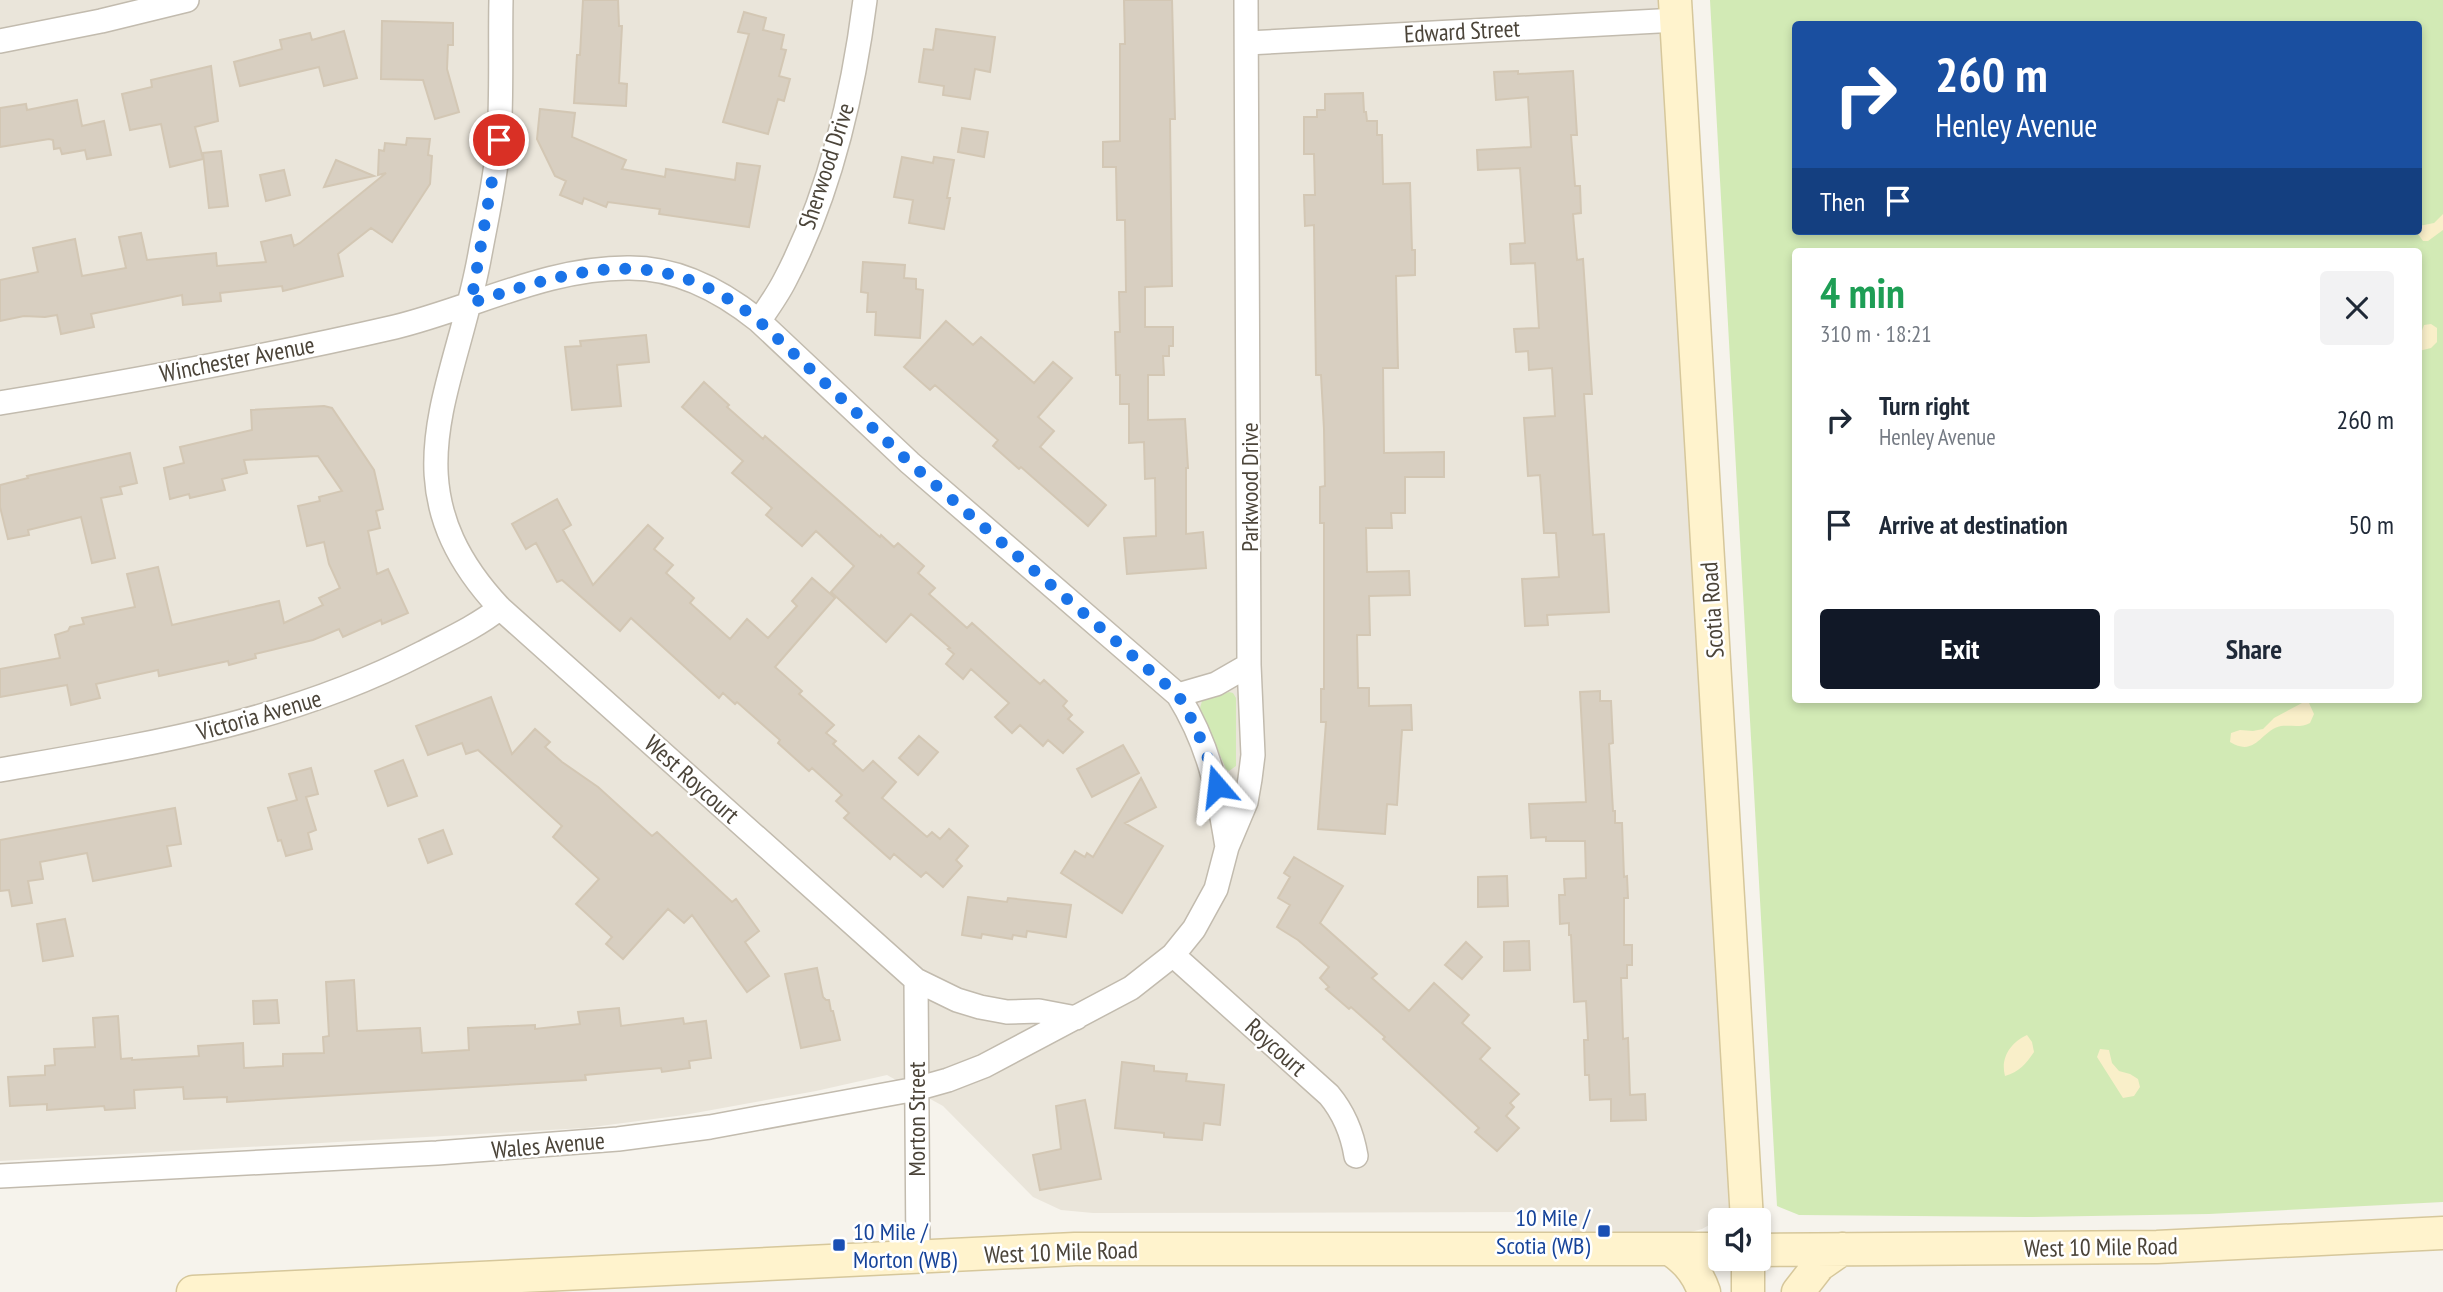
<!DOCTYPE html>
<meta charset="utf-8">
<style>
:root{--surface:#fff;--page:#f2f2f3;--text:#1f2937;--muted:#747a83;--accent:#111827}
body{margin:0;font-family:"PT Sans Narrow",sans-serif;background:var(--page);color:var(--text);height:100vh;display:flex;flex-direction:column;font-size:26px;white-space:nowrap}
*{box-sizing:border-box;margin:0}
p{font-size:23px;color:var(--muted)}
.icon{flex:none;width:38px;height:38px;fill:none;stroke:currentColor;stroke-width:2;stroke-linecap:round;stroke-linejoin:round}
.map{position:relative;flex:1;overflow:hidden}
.side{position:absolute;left:1792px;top:248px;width:630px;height:455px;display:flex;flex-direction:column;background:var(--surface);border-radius:7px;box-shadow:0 4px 10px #0003}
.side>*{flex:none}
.banner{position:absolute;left:1792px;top:21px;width:630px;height:214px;border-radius:7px;box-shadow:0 4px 10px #0003;background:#1a4fa0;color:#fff;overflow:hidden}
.fabs{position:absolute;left:1708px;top:1208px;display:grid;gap:14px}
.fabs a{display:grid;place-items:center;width:63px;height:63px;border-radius:7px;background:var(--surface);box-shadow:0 4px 10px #0003;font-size:35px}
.pin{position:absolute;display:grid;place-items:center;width:60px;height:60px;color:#fff;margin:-30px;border:4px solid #fff;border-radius:50%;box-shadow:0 2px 7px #0007}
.me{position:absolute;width:77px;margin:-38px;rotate:343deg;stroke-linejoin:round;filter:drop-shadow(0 0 5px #0008)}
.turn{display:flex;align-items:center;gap:24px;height:147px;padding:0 28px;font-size:32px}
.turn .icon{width:91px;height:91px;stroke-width:2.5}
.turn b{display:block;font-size:49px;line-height:60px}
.then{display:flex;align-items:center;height:66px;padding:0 28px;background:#0003;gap:14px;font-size:26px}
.round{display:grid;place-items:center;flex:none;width:74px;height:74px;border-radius:7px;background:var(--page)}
.summary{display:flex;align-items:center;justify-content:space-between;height:119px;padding:0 28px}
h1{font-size:42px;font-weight:600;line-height:52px;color:#1e9e55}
.primary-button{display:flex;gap:14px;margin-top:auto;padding:14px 28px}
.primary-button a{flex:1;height:80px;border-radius:7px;background:var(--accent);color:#fff;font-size:28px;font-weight:600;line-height:80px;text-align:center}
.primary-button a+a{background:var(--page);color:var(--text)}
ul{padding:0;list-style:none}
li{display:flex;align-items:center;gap:21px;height:105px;padding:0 28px}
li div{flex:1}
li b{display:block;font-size:26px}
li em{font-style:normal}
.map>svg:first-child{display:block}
.residential{fill:#eae5da}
.green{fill:#d2eab5;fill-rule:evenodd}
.sand{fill:#f9efc9}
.building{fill:#d8cfc1;stroke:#d3c7b4;stroke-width:2}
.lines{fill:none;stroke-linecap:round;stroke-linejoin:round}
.street-casing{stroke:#c2bbae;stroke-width:26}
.secondary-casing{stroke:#d6c79b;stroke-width:35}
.street{stroke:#fff;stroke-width:23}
.secondary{stroke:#fff3cd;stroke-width:32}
.route{stroke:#1a73e8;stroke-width:12;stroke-dasharray:0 21.6}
.transit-dot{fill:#1a4fb4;stroke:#fff;stroke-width:2.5}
.labels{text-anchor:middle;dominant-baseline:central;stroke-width:5;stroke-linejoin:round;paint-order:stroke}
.street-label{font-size:24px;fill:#4b4439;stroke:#fff}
.transit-label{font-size:24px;fill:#164399;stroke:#fff;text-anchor:end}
</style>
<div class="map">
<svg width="2443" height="1292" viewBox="0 0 2443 1292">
<rect width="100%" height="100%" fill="#f6f3ec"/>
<path class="residential" d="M0,0H1662L1733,1193L1729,1210L1722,1218L1702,1229L1687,1233H1572V1212L1093,1213L1061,1210L1033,1197L943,1106L887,1075L816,1091L684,1115L585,1128L0,1161Z"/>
<path class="green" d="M1710,0H2443V1202L2209,1214L2027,1217L1799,1215L1777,1206ZM1796,24H2418V231H1796ZM1796,252H2418V700H1796Z
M1229,692L1233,693L1236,698V766L1229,771L1226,769L1200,708L1202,701Z"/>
<path class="sand" d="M2443,214V230L2428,241H2423L2416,231H2418L2419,226L2434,223Z
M2431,324L2437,328V342L2431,348L2419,351V339L2424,325Z
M2302,703H2309L2314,714L2310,723C2301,728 2292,725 2281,726C2261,730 2256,758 2230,742L2231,733L2240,730L2253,731L2263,729L2274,718Z
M2027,1035L2032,1042L2034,1052C2026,1064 2019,1072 2005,1076C2000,1058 2011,1042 2027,1035Z
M2100,1049L2109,1050L2112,1063L2119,1071L2130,1074L2138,1079L2140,1087L2134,1096L2123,1098L2097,1057Z"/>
<path class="building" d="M583,0H618L619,26H622L619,83L627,84L626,106L574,103L577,55H580Z
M1124,0H1172L1175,119H1170L1172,286L1145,287V327H1173V346H1169V356H1163L1164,375H1148V420L1185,419L1188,468H1186V534L1203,532L1206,568L1127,574L1124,538L1156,536L1155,478L1145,479L1144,442L1129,443V404H1120V375H1116L1115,332H1120L1119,292H1126L1125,220H1117L1116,167H1103V142L1120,141V44H1125Z
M744,12L766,18L763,30L784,35L781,49L786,50L779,76L790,79L784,101L778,99L768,134L723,122L749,34L738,32Z
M382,21L453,23V45H448L447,69L459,112L435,119L423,80L381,79Z
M936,29L995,37L990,72L975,69L970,99L943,95L944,86L919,82L924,49L933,50Z
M344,31L357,78L324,86L319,67L240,86L234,62L282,49L280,40L310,33L312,40Z
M211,66L218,121L195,127L203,159L170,167L161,124L130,130L122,94L152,87L151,80Z
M1518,71V74L1573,71L1577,135H1571L1575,186H1580L1581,213L1573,214L1577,260L1583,259L1592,394H1584L1589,471L1593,535L1604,534L1609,612L1547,615L1548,625L1525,626L1522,579L1559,577L1556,533H1544L1540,475L1528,476L1524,418L1555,416L1552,368L1529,370L1528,351L1516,352L1514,329L1539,328L1535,263L1511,264L1510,244L1525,243L1520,168L1478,170L1477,150L1531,147L1528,97L1496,100L1494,72Z
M1363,93L1364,112H1366L1367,121H1377V135H1382L1383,184L1410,183L1412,250H1415V275L1396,276L1398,368H1383L1384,453L1444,452V477H1405V513H1391L1392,528H1366L1367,572L1409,571L1410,595L1369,596L1370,635H1357L1358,688H1369V706L1411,705L1412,730H1402L1397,805L1387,804L1385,834L1318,829L1326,722H1321V689H1324V523H1320V487L1325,486L1324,429L1321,375H1316L1314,225L1305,226L1304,195H1315L1314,154H1304V117H1317V110H1325V94Z
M77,100L82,126L104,121L111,155L87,159L85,150L62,154L60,148L54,149L53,140L49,139L0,147V108L26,104L27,110Z
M540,109L575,113L572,137L626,160L622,169L665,177L666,169L735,180L737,163L760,166L749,227L659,214L660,209L608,202L606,207L584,198L582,204L560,195L566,181L555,176L537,139Z
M962,128L988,132L984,157L958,152Z
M407,138L430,139L428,155L432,156L430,184L392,242L371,228L338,254L343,276L283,291L282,286L220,293L221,301L183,305L182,295L91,314L94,327L61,334L57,315L45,317L24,316L0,321V280L38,272L33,248L75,239L82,276L126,268L119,237L141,233L147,260L216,253L217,266L266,262L261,242L291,235L294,246L300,243L386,173L378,175L379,150L384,151L385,143L406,145Z
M221,151L228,206L209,208L203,153Z
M902,157L933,163L934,157L954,160L947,198H950L944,229L909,223L913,200L894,197Z
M336,160L374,176L324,187Z
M284,170L290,195L266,201L260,175Z
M863,262L905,265L904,278L916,279V289L923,290L920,338L875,335L876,312H867L868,293L861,292Z
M946,321L973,345L981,337L1034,383L1053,362L1072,378L1038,417L1054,431L1040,447L1106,505L1088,526L1021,467L1019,469L993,446L998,440L935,385L930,390L904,367Z
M646,335L649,362L617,365L621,406L572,410L565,347L581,346L580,341Z
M704,382L729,405L727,407L763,439L765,436L880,537L881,535L894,547L898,543L924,566L918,573L935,588L929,594L967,628L972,623L1040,684L1044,680L1067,701L1063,706L1072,715L1068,719L1083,732L1063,753L1048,740L1043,746L1020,725L1012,733L995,717L1009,703L971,669L963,679L946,664L954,654L948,649L950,648L911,614L886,642L831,592L854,566L816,531L802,546L766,515L772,508L732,473L743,461L682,407Z
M324,406L332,408L374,470L383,509L376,511L380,528L368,531L377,574L388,569L408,613L382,624L381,620L343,637L339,629L313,640L255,654L256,658L229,665L228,661L159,676L158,670L96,684L100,698L71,705L67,685L0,697V669L60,658L55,635L68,631L70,627L84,624L82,618L135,607L127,574L158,567L172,625L279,601L284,623L323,605L319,598L340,588L329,564L324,542L307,546L298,506L320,501L319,497L342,491L318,456L244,460L247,473L222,479L225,490L190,498L189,494L170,499L164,468L184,463L180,447L252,430L251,410Z
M130,453L137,483L120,487L122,494L101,498L115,558L92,563L81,517L28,530L29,535L8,539L0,507V485L28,478L27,476Z
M557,499L571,525L563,530L593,585L648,525L663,538L654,549L673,565L666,573L694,598L690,603L730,639L747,619L768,638L797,606L792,601L812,578L835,598L775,667L802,691L799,694L834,725L826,733L836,741L833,744L863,771L873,761L896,782L882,798L927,837L932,832L940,839L949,829L968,846L956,860L962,866L943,887L926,872L921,877L894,854L890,859L844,818L849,813L836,801L842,795L812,768L809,771L778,743L780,740L737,702L735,704L723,693L719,698L631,618L620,631L562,580L557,582L536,543L526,549L512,524Z
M1600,691V701H1611L1613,743L1609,744L1613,811H1615V823H1622L1624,877L1627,876L1628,898H1624V945H1632V965H1627V978H1621L1623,1039L1628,1038L1630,1095L1645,1094L1646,1120L1611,1121V1099L1590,1100L1589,1075H1585L1584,1040H1588L1586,1001L1574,1002L1571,935H1569V923L1560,924L1559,895H1565L1564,879L1586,878L1585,841H1546V837L1531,838L1529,804L1586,802L1580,692Z
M491,697L512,754L535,729L550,742L545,747L562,762L598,787L652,836L657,832L732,902L736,899L759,931L745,942L769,976L747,992L692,915L684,923L668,909L623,959L606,944L612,937L576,904L599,879L553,837L562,826L478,750L466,754L462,743L428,755L416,726Z
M919,736L938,752L918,775L899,758Z
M1123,745L1139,773L1092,797L1077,769Z
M403,760L417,796L388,806L375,771Z
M311,768L318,794L306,797L316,830L308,833L312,849L286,856L281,840L278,841L268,808L297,800L289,774Z
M1141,778L1156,807L1125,823L1163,846L1122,913L1061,873L1075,851L1085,857L1087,853L1093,857Z
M175,808L181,844L167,846L171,866L93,881L87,853L40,862L43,879L28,881L32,903L12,906L9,890L0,891V840Z
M443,830L452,854L428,863L419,839Z
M1294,857L1343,886L1320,923L1377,974L1372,978L1409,1011L1434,983L1469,1015L1462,1023L1490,1048L1480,1059L1519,1094L1510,1103L1514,1107L1506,1116L1519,1128L1497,1151L1475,1132L1479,1128L1383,1039L1385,1037L1351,1007L1349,1009L1326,989L1329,987L1320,978L1329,967L1298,940L1277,927L1290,905L1278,898L1290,877L1284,873Z
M1507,876L1508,906L1478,907V877Z
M968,897L1007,902L1008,898L1071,905L1066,937L1027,931L1026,937L1013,935L1012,939L982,934L981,938L962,935Z
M65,919L73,956L43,961L37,924Z
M1529,941L1530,970L1504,971V942Z
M1466,942L1482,957L1462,979L1445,965Z
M817,968L823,997L826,1000H829L831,1011H833L840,1040L801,1048L785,974Z
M354,980L357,1031L420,1028L422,1053L469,1050L468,1028L535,1025V1029L580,1024L578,1012L619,1008L621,1026L683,1018L684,1024L706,1021L711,1058L689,1061L690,1068L662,1072L661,1068L585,1075L586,1080L227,1102V1097L184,1099L183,1087L134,1090L135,1108L105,1110L104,1106L47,1110V1104L10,1106L8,1077L45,1075V1066L55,1065L54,1049L95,1047L93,1018L118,1016L121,1059L132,1058V1060L199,1056L198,1046L243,1043L244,1068L283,1066V1054L324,1053L323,1037L329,1036L326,982Z
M277,1000L279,1023L254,1024L253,1001Z
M1122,1062L1154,1066V1071L1187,1074L1186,1081L1224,1085L1220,1125L1204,1123L1202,1140L1164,1137V1133L1115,1128Z
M1085,1100L1101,1179L1040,1190L1033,1155L1061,1149L1056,1106Z"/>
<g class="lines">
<defs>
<path id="street" d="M501,0C500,46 502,93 499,138C496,177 487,216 480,254C456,391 384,484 500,608L916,980L957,1000L980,1007L1007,1012L1039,1011L1076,1018
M0,41L101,21L187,0
M1247,43L1677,20
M759,321C768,308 778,294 785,280C830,194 853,95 865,0
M0,403C132,381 265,357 395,327C473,308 548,267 630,268C678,268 723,292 759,321L910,463L1178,695C1209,745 1218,790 1227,847
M1178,695L1216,684L1249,665
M0,770C149,744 286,723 422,653C449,639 476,627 500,608
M1173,955L1329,1095C1344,1113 1352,1132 1356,1156
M916,980L918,1257
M0,1176L437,1153L618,1139L710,1127L916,1089L948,1080L984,1066L1131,988L1173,955L1194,929L1216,889L1227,847L1246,802L1250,779L1253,755L1249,665L1246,0"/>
<path id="secondary" d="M1675,0L1747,1220
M1671,1250C1687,1260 1698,1274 1704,1292
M1759,1250L2157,1247L2443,1233
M193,1292L1075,1249H1720
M1748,1292V1258
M1798,1292L1819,1265L1842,1249"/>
</defs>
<use href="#street" class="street-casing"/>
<use href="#secondary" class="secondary-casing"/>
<use href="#street" class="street"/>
<use href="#secondary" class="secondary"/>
</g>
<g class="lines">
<path class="route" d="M499,140L471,303C580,268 661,241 759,321L910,463L1178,695C1196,724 1207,753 1217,786"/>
</g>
<g class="transit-dot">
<rect x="1597" y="1224" width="14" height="14" rx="3.5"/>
<rect x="832" y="1238" width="14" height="14" rx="3.5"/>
</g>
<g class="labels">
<g class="street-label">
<text transform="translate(1462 31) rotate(-3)">Edward Street</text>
<text transform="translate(826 166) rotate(-72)">Sherwood Drive</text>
<text transform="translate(237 359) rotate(-11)">Winchester Avenue</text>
<text transform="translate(1249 487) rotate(-90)">Parkwood Drive</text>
<text transform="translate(1712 610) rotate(-94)">Scotia Road</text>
<text transform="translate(259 715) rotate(-16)">Victoria Avenue</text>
<text transform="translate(692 779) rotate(42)">West Roycourt</text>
<text transform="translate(1276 1047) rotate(42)">Roycourt</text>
<text transform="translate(916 1119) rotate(-90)">Morton Street</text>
<text transform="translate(548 1145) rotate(-5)">Wales Avenue</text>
<text transform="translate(2101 1247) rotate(-1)">West 10 Mile Road</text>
<text transform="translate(1061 1252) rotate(-2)">West 10 Mile Road</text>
</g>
<g class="transit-label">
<text x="1590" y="1217">10 Mile /<tspan x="1590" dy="28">Scotia (WB)</tspan></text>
<text x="853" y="1231" text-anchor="start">10 Mile /<tspan x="853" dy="28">Morton (WB)</tspan></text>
</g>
</g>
</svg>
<div class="fabs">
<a><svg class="icon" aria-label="sound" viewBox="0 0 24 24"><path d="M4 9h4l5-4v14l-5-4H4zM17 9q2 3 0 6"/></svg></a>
</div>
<div class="pin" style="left:499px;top:140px;background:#d93025"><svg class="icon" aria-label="arrive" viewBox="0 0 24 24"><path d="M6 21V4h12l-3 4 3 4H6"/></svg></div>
<svg class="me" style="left:1217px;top:786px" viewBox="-20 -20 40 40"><path d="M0-17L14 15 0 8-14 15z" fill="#1a73e8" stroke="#fff" stroke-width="4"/></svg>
<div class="banner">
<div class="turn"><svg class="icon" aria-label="right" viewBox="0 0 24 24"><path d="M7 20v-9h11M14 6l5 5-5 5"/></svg><div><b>260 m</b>Henley Avenue</div></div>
<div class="then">Then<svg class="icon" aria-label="arrive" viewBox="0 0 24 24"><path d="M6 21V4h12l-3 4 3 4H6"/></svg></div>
</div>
<section class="side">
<div class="summary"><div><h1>4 min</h1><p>310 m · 18:21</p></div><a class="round"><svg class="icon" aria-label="close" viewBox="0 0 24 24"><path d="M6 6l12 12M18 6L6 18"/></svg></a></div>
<ul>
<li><svg class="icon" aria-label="right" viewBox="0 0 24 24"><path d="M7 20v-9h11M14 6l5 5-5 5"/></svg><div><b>Turn right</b><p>Henley Avenue</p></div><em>260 m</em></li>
<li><svg class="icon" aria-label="arrive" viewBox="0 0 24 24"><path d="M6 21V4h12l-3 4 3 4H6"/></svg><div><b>Arrive at destination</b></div><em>50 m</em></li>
</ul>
<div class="primary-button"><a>Exit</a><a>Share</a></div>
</section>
</div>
